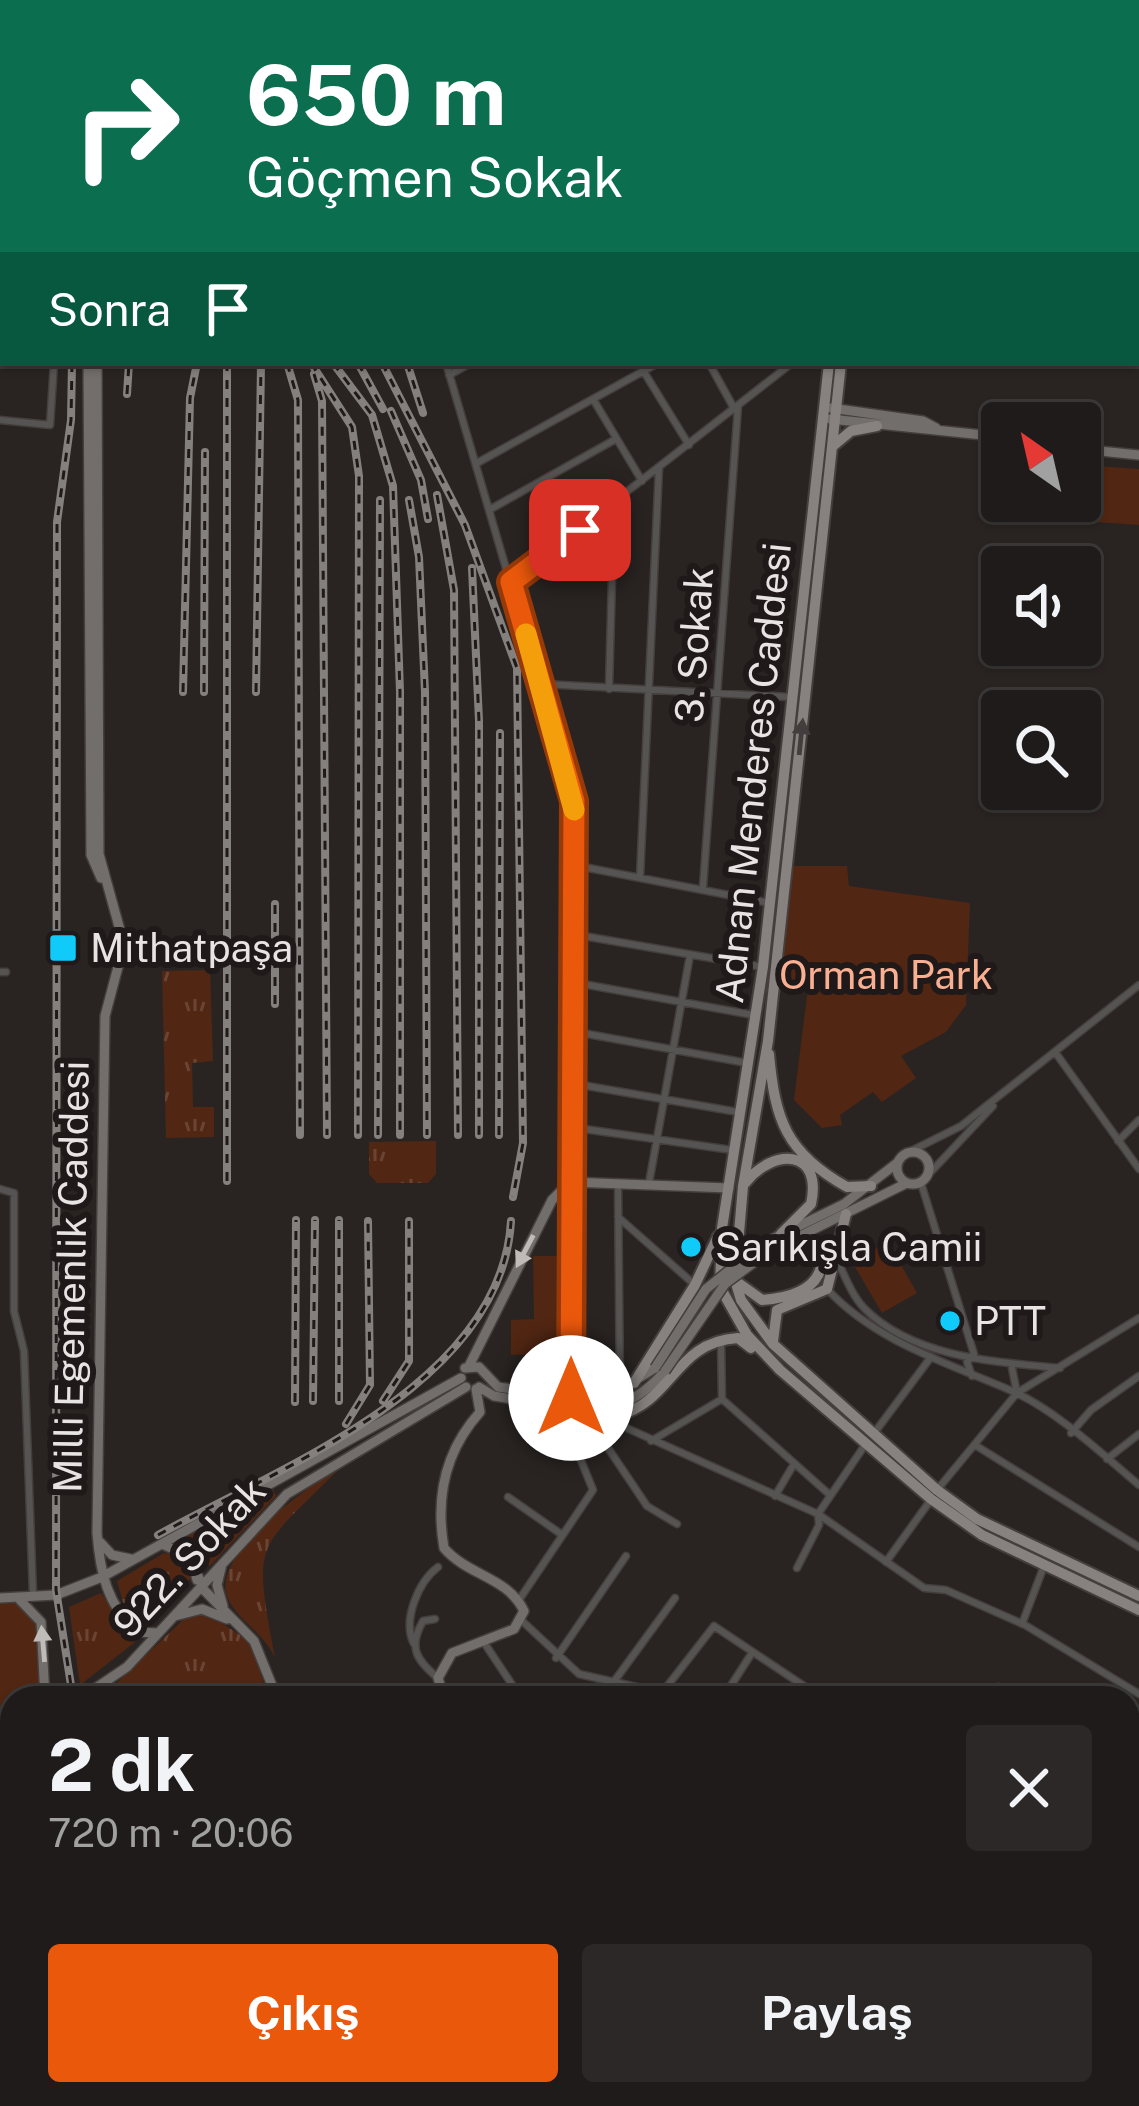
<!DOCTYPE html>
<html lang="tr">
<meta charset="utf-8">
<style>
:root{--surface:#1f1b1a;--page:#2c2827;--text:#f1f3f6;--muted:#a1a1a2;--line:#3c3939;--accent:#ea580c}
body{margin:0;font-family:"Public Sans",sans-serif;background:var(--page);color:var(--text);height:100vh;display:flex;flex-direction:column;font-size:45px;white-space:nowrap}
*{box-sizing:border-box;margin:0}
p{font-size:39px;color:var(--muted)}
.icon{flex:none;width:66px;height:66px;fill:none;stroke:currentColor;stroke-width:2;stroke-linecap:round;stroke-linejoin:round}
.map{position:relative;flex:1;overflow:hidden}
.panel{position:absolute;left:0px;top:1686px;width:1140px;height:420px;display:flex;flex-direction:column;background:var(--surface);border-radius:36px 36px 0 0;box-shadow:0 3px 9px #0004,0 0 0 3px var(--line)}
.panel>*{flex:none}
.hud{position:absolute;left:0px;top:0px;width:1140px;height:366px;box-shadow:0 3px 9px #0004,0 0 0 3px var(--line);background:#0b6e4f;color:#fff;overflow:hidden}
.needle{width:78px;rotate:326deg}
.buttons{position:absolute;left:981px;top:402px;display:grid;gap:24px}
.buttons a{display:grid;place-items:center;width:120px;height:120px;border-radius:12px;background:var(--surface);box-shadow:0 3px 9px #0004,0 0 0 3px var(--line);font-size:60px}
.pin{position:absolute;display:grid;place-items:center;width:102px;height:102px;color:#fff;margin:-51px;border-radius:24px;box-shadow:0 6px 18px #0006}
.me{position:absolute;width:132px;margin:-66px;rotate:0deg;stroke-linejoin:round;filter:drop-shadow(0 0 9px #0008)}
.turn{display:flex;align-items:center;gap:42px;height:252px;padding:0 48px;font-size:54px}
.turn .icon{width:156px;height:156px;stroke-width:2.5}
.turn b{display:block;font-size:84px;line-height:102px}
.then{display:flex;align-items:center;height:114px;padding:0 48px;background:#0003;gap:24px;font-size:45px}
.round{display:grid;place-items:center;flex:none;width:126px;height:126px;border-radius:12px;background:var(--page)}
.headline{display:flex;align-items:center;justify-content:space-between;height:204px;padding:0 48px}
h1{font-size:72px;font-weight:700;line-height:90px}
.cta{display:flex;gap:24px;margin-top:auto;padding:24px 48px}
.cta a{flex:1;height:138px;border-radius:12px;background:var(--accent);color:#fff;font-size:48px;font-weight:700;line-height:138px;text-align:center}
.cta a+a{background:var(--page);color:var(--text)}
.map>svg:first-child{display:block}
.grass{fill:url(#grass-tufts)}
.park{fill:#512613}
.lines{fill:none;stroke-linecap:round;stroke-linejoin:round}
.street-casing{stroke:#443f3d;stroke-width:9}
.secondary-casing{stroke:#443f3d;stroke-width:12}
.primary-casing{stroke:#443f3d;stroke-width:14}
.street{stroke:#565453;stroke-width:6}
.secondary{stroke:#726e6c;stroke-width:9}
.primary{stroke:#878280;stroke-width:10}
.rail-casing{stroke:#84807e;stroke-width:8}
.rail{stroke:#1f1a19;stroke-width:3;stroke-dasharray:9;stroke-linecap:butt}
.secondary-bridge-casing{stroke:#443f3d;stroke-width:12;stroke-linecap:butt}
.secondary-bridge{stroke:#726e6c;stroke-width:9}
.oneway{fill:#433e3d}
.oneway2{fill:#bebbb9}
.route-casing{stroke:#983908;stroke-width:30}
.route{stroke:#ea580c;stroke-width:21}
.slow{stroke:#f59e0b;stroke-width:21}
.poi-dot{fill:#10cafa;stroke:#1f1a19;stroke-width:4.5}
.labels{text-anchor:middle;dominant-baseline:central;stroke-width:12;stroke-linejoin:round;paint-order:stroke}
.street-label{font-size:39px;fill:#e7e4e3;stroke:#1f1a19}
.poi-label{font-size:39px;fill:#e7e4e3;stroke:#1f1a19;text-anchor:start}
.park-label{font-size:39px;fill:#f9b092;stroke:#1f1a19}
</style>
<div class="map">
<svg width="1139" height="2106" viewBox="0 0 1139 2106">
<defs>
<pattern id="grass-tufts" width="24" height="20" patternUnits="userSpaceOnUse" patternTransform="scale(3)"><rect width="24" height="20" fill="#512613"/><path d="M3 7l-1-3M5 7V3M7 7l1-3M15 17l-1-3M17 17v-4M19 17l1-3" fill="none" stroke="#6a4535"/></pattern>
</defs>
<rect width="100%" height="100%" fill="#292422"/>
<path class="grass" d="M210,970L213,1061L192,1063L193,1107H214V1137L166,1138L162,971Z
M436,1141V1174L428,1183H377L369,1174V1142Z
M341,1467C256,1553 252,1536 275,1658C264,1633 241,1623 229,1601C205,1557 309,1486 341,1467Z
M273,1490L276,1496L210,1566L182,1539Z
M164,1553L184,1557L191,1578L151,1626L143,1625L123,1602L117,1581Z
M101,1593L135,1642L80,1685L69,1607Z
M207,1613L249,1641L269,1698H101L187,1616Z"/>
<path class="park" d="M1080,465L1139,469V525L1068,520L1070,501H1080Z
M793,866H847L849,886L970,903L966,1005L946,1032L901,1056L916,1078L882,1102L873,1092L840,1115L842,1125L822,1128L794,1100L808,988L781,981Z
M888,1242L917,1293L882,1313L852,1262Z
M533,1256H563L564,1354L511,1355V1320L534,1319Z
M0,1601L32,1603L41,1624V1698H12L9,1727L0,1712Z"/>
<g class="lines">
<defs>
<path id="street" d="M327,0L328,3
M481,0L483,3
M714,0L721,3
M407,3L411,0
M555,3V0
M677,3V0
M1137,208L1139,209
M0,271L3,270
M0,290L3,297
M0,322L3,321
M446,363L574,801L571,1398
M709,363L735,410
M644,372L689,445
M449,375L471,363
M593,399L642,481
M0,420L50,425L54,363
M477,463L658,363
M489,510L616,439
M511,582L792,363
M543,684L790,697
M609,689L614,503
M573,865L770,903
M640,877L659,468
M703,887L738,407
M572,934L763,967
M0,972H6
M572,982L753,1015
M571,1031L747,1063
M1055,1052L1139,1169
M570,1083L738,1112
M570,1127L732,1150
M1118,1141L1139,1120
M909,1152L961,1126L1139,985
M928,1175L993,1106
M649,1183L690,955
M921,1183L974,1354L967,1362L972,1376
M618,1186L620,1388
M0,1189L14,1193V1311L24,1351L33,1594
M618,1217L695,1285
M837,1260C845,1276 852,1296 865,1309C914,1358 997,1362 1060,1368
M827,1289C876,1342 948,1363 1012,1391C1057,1411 1102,1454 1139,1485
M1012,1368L1017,1393
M722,1399L830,1495
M542,1407L608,1448L647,1506L677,1524
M591,1412L818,1514L924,1588L946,1590L1025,1625L1139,1694
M875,1432L931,1357
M1071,1433L1091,1410L1139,1376
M651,1441L722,1399L721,1341
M975,1445L1139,1547
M1107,1459L1139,1434
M937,1490L1017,1393L1139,1318
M775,1496L794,1464
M508,1497L561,1534
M886,1562L930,1501
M797,1568L819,1525L818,1514L865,1445
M519,1600L593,1490L576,1448L584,1430
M435,1619L423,1621C408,1647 416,1660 438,1678
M520,1619L579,1674L685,1698
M1022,1624L1044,1566
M483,1641L521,1698
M414,1644C402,1621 418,1582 438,1567
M556,1658L626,1556
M998,1687L1014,1698
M602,1698L675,1598
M658,1698L714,1626L822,1698
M723,1698L750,1656
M1132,1777L1139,1784
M1128,1839L1139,1848
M0,1848L12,1864
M1128,1890L1139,1899
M0,1895L12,1885
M0,1950L12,1940
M1128,1953L1139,1964
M1128,1986L1139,1978
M0,2007L12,1997
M1128,2066L1139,2058
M180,2094L191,2106
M438,2094L461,2106
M483,2094L527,2106
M627,2094L656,2106
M763,2094L782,2106
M837,2094L851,2106
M996,2094L1005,2106
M1101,2094L1109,2106
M155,2106L167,2094
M526,2106L531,2094
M748,2106L753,2094
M973,2106L991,2094
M1075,2106L1092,2094"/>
<path id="secondary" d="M88,0V3
M96,0V3
M962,0L970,3
M995,0L1002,3
M1137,57L1139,58
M1137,71L1139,72
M88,363L91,855L101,878
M97,363L99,854L120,930L118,967L105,1016L97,1533C100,1572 107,1605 137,1632L158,1633
M831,408L923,421L936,428
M830,419L1002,437
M1080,449L1139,455
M897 1168a16 16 0 1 1 32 0a16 16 0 1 1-32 0Z
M762,1244L844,1204L897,1163
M768,1252L907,1183
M469,1366L552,1200L570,1182L729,1188
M465,1368L479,1367L498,1387L602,1401L655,1368
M479,1387L494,1396C566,1407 612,1432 665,1371
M100,1542L112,1555L131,1559
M164,1545L191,1557L197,1580
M222,1564L217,1585L223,1606
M198,1576L204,1590L254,1641L277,1698
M0,1598L56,1595L102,1577L461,1378
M20,1600L41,1622L45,1698
M175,1616L202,1609L227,1619
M81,1698L127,1667L287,1494L466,1387
M444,1698L438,1678L452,1653L514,1629L524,1611C508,1577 468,1576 444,1548C435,1496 445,1451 480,1412L476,1389
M0,1747L12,1740
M0,2066L12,2075
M36,2094L52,2106
M408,2094L420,2106
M896,2094L903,2106"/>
<path id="primary" d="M869,3L870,0
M896,3L898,0
M829,363L763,967L722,1228L720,1287L747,1335L780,1370L931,1499L982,1535L1139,1610
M841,363L768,1041L743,1186L735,1280L741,1300L773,1344L937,1490L977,1519L1139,1596
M833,446L851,431L877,426
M769,1054C775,1120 786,1153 847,1187L871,1186
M745,1183C774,1147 823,1149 811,1204L781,1234
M737,1282L762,1300C789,1298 822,1290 822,1258L812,1246L790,1241
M773,1341L777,1310L827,1289L846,1214
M634,1383L695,1285L718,1236
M603,1411L617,1416C674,1401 674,1342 738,1338L751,1348"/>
</defs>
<use href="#street" class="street-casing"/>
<use href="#secondary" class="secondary-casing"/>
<use href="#primary" class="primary-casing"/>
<use href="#street" class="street"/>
<use href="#secondary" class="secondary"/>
<use href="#primary" class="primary"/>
<defs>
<path id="rail" d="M152,0L154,3
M177,0L179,3
M281,0L282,3
M303,0L304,3
M55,3V0
M75,3V0
M72,363L71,420L57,522L56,1590L73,1698
M287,363L298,400L300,1135
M311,363L352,427L359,476L358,1135
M333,363L372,415L393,486L400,692V1135
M358,363L383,409
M382,363L465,525L517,668L523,1143L513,1197
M407,363L423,413
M314,374L322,401L327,1135
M127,394L129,363
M391,411L421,480L428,519
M437,495L454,590L458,1135
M409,500L419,557L425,692L427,1135
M472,568L479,721V1135
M183,692L190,398L197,363
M204,692L205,452
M256,692L261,363
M275,1004V904
M378,1135L380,500
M499,1135L500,733
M227,1181V363
M313,1401L315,1220
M339,1401V1220
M383,1401L409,1361V1221
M295,1402L296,1220
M346,1424L370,1385L368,1221
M158,1535C282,1466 502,1384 511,1221
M350,2094L364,2106"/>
</defs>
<use href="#rail" class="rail-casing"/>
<use href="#rail" class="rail"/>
<defs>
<path id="secondary-bridge" d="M655,1368L706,1289L762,1244
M665,1371L725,1284L768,1252"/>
</defs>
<use href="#secondary-bridge" class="secondary-bridge-casing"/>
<use href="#secondary-bridge" class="secondary-bridge"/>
</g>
<defs><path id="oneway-solid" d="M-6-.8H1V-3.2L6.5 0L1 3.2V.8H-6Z" transform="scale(3)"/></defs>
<use class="oneway" href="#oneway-solid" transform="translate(801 737) rotate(-84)"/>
<g class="oneway2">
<use href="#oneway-solid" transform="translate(525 1251) rotate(118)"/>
<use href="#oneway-solid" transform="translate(43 1644) rotate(-95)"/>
</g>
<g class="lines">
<defs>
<path id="route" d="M571,1398L574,801L511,582L580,530"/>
</defs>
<use href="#route" class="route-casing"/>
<use href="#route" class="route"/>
<path class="slow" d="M526,634L574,810"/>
</g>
<g class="poi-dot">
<rect x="48" y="933" width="30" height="30" rx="6"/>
<circle cx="691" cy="1247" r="12"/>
<circle cx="950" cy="1321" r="12"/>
</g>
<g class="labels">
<g class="street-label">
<text transform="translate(694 645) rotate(-86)">3. Sokak</text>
<text transform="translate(753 773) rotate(-84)">Adnan Menderes Caddesi</text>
<text transform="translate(71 1277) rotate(-89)">Milli Egemenlik Caddesi</text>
<text transform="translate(189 1557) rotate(-47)">922. Sokak</text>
</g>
<g class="poi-label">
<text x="90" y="948">Mithatpaşa</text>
<text x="715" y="1247">Sarıkışla Camii</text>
<text x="974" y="1321">PTT</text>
</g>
<g class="park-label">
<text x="886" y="975">Orman Park</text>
</g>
</g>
</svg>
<div class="buttons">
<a><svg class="needle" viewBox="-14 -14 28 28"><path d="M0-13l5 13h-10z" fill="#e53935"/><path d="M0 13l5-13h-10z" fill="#a1a1a2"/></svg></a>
<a><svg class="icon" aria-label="sound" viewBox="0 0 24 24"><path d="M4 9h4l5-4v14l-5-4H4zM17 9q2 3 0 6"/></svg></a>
<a><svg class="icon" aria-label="search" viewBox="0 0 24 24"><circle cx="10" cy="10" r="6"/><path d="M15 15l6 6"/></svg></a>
</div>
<div class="pin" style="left:580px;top:530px;background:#d93025"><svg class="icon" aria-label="arrive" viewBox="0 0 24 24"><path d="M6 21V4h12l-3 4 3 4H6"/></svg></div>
<svg class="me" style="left:571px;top:1398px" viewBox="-20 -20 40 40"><circle r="19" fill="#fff"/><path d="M0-13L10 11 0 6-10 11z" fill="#ea580c"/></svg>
<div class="hud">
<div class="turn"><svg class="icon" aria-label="right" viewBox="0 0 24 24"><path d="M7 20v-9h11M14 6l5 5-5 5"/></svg><div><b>650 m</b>Göçmen Sokak</div></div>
<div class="then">Sonra<svg class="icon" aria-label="arrive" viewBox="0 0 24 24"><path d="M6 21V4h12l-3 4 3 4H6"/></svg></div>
</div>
<section class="panel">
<div class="headline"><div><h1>2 dk</h1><p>720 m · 20:06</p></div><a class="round"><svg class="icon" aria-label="close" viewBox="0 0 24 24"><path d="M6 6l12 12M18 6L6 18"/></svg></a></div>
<div class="cta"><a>Çıkış</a><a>Paylaş</a></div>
</section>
</div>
